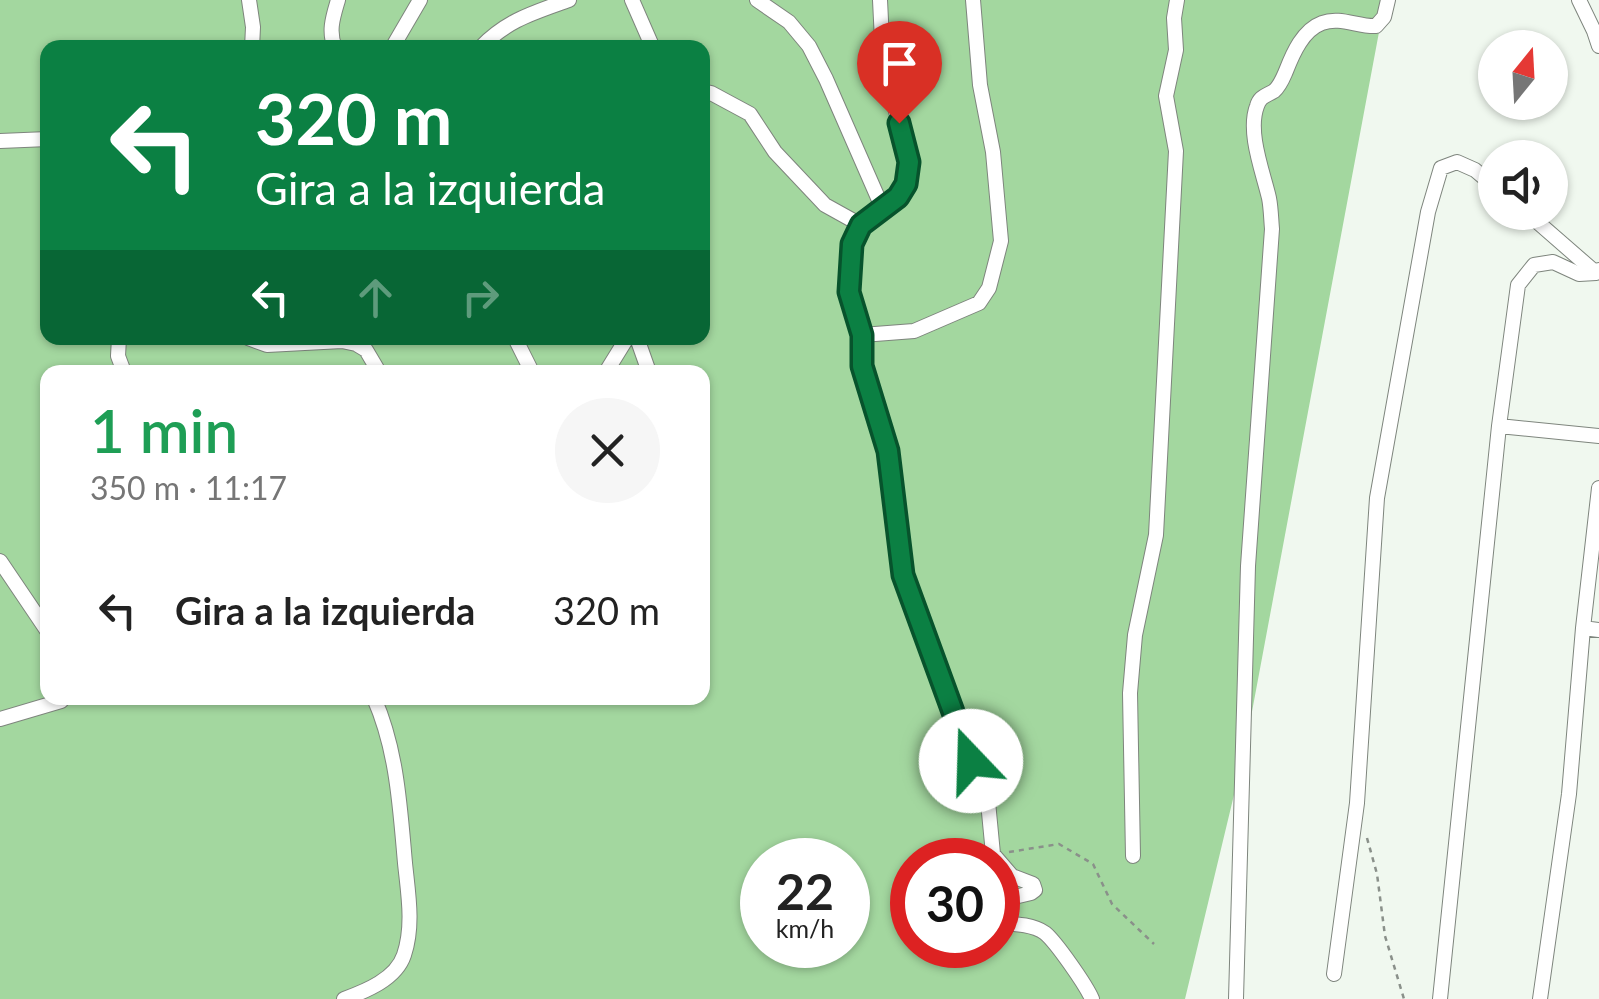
<!DOCTYPE html>
<html lang="es">
<meta charset="utf-8">
<style>
:root{--surface:#fff;--page:#f6f6f6;--text:#222;--muted:#767676}
body{margin:0;font-family:Lato,sans-serif;background:var(--page);color:var(--text);height:100vh;display:flex;flex-direction:column;font-size:38px;white-space:nowrap}
*{box-sizing:border-box;margin:0}
p{font-size:32px;color:var(--muted)}
.icon{flex:none;width:55px;height:55px;fill:none;stroke:currentColor;stroke-width:2;stroke-linecap:round;stroke-linejoin:round}
.map{position:relative;flex:1;overflow:hidden}
.panel{position:absolute;left:40px;top:365px;width:670px;height:340px;display:flex;flex-direction:column;background:var(--surface);border-radius:20px;box-shadow:0 2px 8px #0004}
.panel>*{flex:none}
.guide{position:absolute;left:40px;top:40px;width:670px;height:305px;border-radius:20px;box-shadow:0 2px 8px #0004;background:#0b8043;color:#fff;overflow:hidden}
.needle{width:65px;rotate:18deg}
.fabs{position:absolute;left:1478px;top:30px;display:grid;gap:20px}
.fabs a{display:grid;place-items:center;width:90px;height:90px;border-radius:50%;background:var(--surface);box-shadow:0 2px 8px #0004;font-size:50px}
.speed{position:absolute;left:740px;top:838px;display:flex;gap:20px;font-size:50px;font-weight:700;text-align:center}
.speed>*{display:grid;place-content:center;width:130px;height:130px;border-radius:50%;background:var(--surface);box-shadow:0 2px 8px #0004;line-height:1}
.speed small{font-size:25px;font-weight:400}
.speed .limit{border:15px solid #d22;background:#fff;color:#111}
.pin{position:absolute;display:grid;place-items:center;width:85px;height:85px;color:#fff;margin:-102px -42px;border-radius:50% 50% 50% 0;rotate:-45deg;box-shadow:0 0 10px #0007}
.pin .icon{rotate:45deg}
.me{position:absolute;width:110px;margin:-55px;rotate:339deg;stroke-linejoin:round;filter:drop-shadow(0 0 8px #0008)}
.turn{display:flex;align-items:center;gap:35px;height:210px;padding:0 50px;font-size:45px}
.turn .icon{width:130px;height:130px;stroke-width:2.5}
.turn b{display:block;font-size:70px;line-height:85px}
.lanes{display:flex;align-items:center;height:95px;padding:0 50px;background:#0003;justify-content:center;gap:50px;direction:ltr}
.lanes .off{opacity:.35}
.round{display:grid;place-items:center;flex:none;width:105px;height:105px;border-radius:52px;background:var(--page)}
.headline{display:flex;align-items:center;justify-content:space-between;height:170px;padding:0 50px}
h1{font-size:60px;font-weight:600;line-height:75px;color:#1e9e55}
ul{padding:0;list-style:none}
li{display:flex;align-items:center;gap:30px;height:150px;padding:0 50px}
li div{flex:1}
li b{display:block;font-size:38px}
li em{font-style:normal}
.map>svg:first-child{display:block}
.green{fill:#a3d79f;fill-rule:evenodd}
.lines{fill:none;stroke-linecap:round;stroke-linejoin:round}
.minor-casing{stroke:#7e857d;stroke-width:16}
.path{stroke:#8a908a;stroke-width:2.5;stroke-dasharray:5 5;stroke-linecap:butt}
.minor{stroke:#fff;stroke-width:14}
.route-casing{stroke:#07532c;stroke-width:25}
.route{stroke:#0b8043;stroke-width:18}
</style>
<div class="map">
<svg width="1599" height="999" viewBox="0 0 1599 999">
<rect width="100%" height="100%" fill="#f0f8ef"/>
<path class="green" d="M0,0H1385L1245,749L1185,999H0ZM48,48H702V338H48ZM48,372H702V698H48ZM762,860H848V945H762ZM912,860H998V945H912Z"/>
<g class="lines">
<defs>
<path id="minor" d="M249,0L253,27L252,48
M632,0L653,48
M757,0L789,22L809,46L826,79L882,207L861,225
M880,0L883,61L909,162L906,184L898,197L882,207
M1579,0L1594,31L1599,46
M335,48C328,31 333,17 338,0
M392,48L420,0
M480,48C507,20 533,13 569,0
M702,91L711,93L750,114L775,152L825,205L861,225L852,244L849,292L862,335L861,366L888,451L903,575L963,742L988,802L993,854L1012,876L1033,884L1035,890L1031,893L998,901
M0,141L48,139
M1526,212L1596,273
M862,335L914,331L979,303L989,288L1001,241L993,152L980,85L973,0
M119,338L118,356L124,372
M248,338L267,345L342,341L356,344L366,350L379,372
M515,338L532,372
M637,338L649,372
M606,372L627,338
M1499,426L1599,436
M0,561L48,632
M1583,628L1599,630
M0,719L61,701L64,698
M1133,856L1130,693L1135,635L1156,535L1176,151L1166,96L1176,50L1174,18L1177,0
M998,923C1013,924 1032,924 1045,933C1056,942 1086,985 1092,999
M1334,974L1357,803L1377,498L1428,212L1441,168L1457,162L1475,170L1495,187
M344,999C366,991 396,979 404,955C414,925 408,893 405,863C400,807 397,750 374,698
M1236,999L1248,566L1272,229C1271,218 1271,208 1269,198C1263,172 1247,132 1257,106C1260,96 1266,96 1274,91C1280,86 1283,78 1286,71C1293,53 1303,30 1322,23C1340,16 1358,27 1376,26L1384,17L1388,0
M1440,999L1499,426L1518,285L1534,265L1553,262L1579,274L1596,273L1599,270
M1540,999L1569,794L1583,628L1599,488"/>
</defs>
<use href="#minor" class="minor-casing"/>
<path class="path" d="M1367,838L1377,874L1385,936L1404,999
M1009,852L1059,844L1093,864L1112,904L1154,944"/>
<use href="#minor" class="minor"/>
</g>
<g class="lines">
<defs>
<path id="route" d="M899,123L909,162L906,184L898,197L861,225L852,244L849,292L862,335V366L888,451L903,575L971,761"/>
</defs>
<use href="#route" class="route-casing"/>
<use href="#route" class="route"/>
</g>
</svg>
<div class="fabs">
<a><svg class="needle" viewBox="-14 -14 28 28"><path d="M0-13l5 13h-10z" fill="#e53935"/><path d="M0 13l5-13h-10z" fill="#767676"/></svg></a>
<a><svg class="icon" aria-label="sound" viewBox="0 0 24 24"><path d="M4 9h4l5-4v14l-5-4H4zM17 9q2 3 0 6"/></svg></a>
</div>
<div class="speed"><div>22<small>km/h</small></div><div class="limit">30</div></div>
<div class="pin" style="left:899px;top:123px;background:#d93025"><svg class="icon" aria-label="arrive" viewBox="0 0 24 24"><path d="M6 21V4h12l-3 4 3 4H6"/></svg></div>
<svg class="me" style="left:971px;top:761px" viewBox="-20 -20 40 40"><circle r="19" fill="#fff"/><path d="M0-13L10 11 0 6-10 11z" fill="#0b8043"/></svg>
<div class="guide">
<div class="turn"><svg class="icon" aria-label="left" viewBox="0 0 24 24"><path d="M17 20v-9H6M10 6l-5 5 5 5"/></svg><div><b>320 m</b>Gira a la izquierda</div></div>
<div class="lanes"><svg class="icon" aria-label="left" viewBox="0 0 24 24"><path d="M17 20v-9H6M10 6l-5 5 5 5"/></svg><svg class="icon off" aria-label="ahead" viewBox="0 0 24 24"><path d="M12 20V5M6 11l6-6 6 6"/></svg><svg class="icon off" aria-label="right" viewBox="0 0 24 24"><path d="M7 20v-9h11M14 6l5 5-5 5"/></svg></div>
</div>
<section class="panel">
<div class="headline"><div><h1>1 min</h1><p>350 m · 11:17</p></div><a class="round"><svg class="icon" aria-label="close" viewBox="0 0 24 24"><path d="M6 6l12 12M18 6L6 18"/></svg></a></div>
<ul>
<li><svg class="icon" aria-label="left" viewBox="0 0 24 24"><path d="M17 20v-9H6M10 6l-5 5 5 5"/></svg><div><b>Gira a la izquierda</b></div><em>320 m</em></li>
</ul>
</section>
</div>
